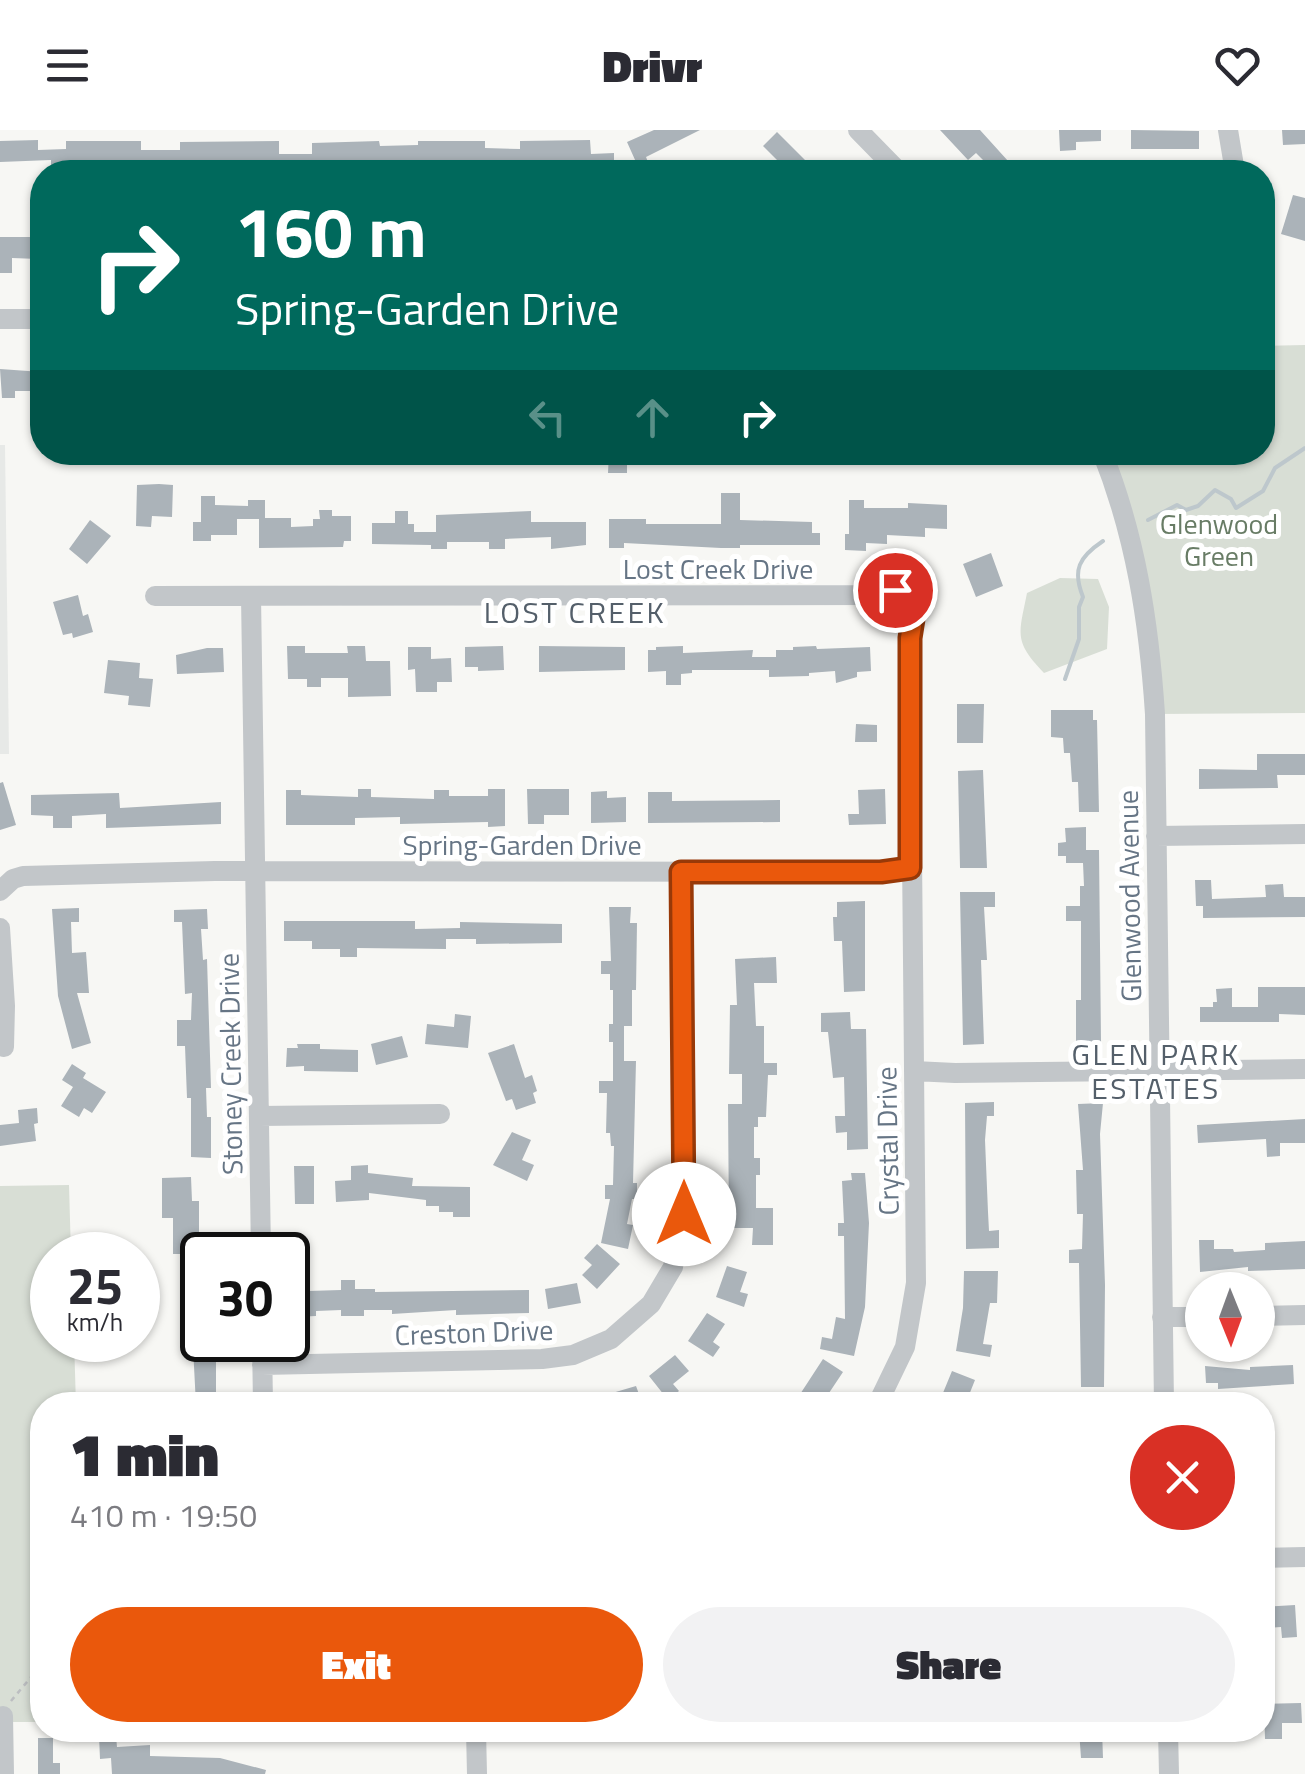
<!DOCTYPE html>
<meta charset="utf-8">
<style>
:root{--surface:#fff;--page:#f2f2f3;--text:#2b2b33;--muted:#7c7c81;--accent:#ea580c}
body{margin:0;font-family:"Titillium Web",sans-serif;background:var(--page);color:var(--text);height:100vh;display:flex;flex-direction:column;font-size:38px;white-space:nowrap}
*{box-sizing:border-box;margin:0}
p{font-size:32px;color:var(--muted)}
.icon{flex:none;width:55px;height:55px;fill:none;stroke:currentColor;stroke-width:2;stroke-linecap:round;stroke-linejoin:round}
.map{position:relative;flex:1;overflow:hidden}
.panel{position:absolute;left:30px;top:1262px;width:1245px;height:350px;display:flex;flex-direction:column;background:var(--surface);border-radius:40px;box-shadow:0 2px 8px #0004}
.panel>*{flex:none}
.banner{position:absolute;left:30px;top:30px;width:1245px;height:305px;border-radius:40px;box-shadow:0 2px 8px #0004;background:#00695c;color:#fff;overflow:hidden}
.needle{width:65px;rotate:179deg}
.fabs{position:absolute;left:1185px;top:1142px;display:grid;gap:20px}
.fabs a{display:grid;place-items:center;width:90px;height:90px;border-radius:50%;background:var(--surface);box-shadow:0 2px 8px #0004;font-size:50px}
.speed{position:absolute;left:30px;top:1102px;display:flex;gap:20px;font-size:50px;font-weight:700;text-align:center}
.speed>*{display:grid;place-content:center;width:130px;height:130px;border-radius:50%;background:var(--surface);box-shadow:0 2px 8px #0004;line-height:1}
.speed small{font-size:25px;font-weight:400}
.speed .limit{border:5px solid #111;border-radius:15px;background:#fff;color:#111}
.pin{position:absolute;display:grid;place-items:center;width:85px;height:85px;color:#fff;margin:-42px;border:5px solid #fff;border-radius:50%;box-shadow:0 2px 10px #0007}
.me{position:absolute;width:110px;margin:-55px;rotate:0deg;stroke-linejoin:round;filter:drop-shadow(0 0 8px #0008)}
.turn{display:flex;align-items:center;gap:35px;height:210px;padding:0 40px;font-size:45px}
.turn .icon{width:130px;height:130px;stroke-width:2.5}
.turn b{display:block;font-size:70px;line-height:85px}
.lanes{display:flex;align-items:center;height:95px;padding:0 40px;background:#0003;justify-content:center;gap:50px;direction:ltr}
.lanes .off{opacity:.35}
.round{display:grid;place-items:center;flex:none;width:105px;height:105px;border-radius:52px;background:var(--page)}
.headline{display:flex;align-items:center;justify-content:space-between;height:170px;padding:0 40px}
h1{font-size:60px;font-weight:800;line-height:75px}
.action{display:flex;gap:20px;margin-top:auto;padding:20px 40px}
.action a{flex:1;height:115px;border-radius:60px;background:var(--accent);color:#fff;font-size:40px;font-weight:800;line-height:115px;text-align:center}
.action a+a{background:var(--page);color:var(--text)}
header{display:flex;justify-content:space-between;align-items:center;height:130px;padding:0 40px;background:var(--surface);font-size:45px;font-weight:800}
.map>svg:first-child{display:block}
.built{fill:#e7e9e7}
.green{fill:#d8ded5}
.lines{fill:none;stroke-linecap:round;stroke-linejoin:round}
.stream{stroke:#bdc7cc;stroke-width:4}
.building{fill:#abb3b9}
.path{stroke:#bcbec1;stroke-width:2.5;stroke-dasharray:5 5;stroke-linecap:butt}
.minor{stroke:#c2c6c9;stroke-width:20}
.route-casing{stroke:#983908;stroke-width:25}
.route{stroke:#ea580c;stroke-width:18}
.labels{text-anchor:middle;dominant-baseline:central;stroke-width:10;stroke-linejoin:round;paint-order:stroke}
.park-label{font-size:28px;fill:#687c65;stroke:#fff}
.street-label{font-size:28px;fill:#667585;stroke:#fff}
.neighbourhood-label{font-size:30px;letter-spacing:2.5px;fill:#545f6a;stroke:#fff}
</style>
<header><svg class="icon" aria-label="menu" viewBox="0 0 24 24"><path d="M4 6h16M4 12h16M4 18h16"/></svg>Drivr<svg class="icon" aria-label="heart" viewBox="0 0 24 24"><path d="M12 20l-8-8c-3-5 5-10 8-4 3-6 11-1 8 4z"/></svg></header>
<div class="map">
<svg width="1305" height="1644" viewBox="0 0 1305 1644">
<rect width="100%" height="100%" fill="#f7f7f4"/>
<path class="built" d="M0,315H5L9,624H0Z"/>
<path class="green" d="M1305,215V583L1155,584L1151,516L1102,323L1262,322L1263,216Z
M1060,448L1098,449L1109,477L1107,519L1044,543C1013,511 1019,504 1027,463Z
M69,1055L71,1125H52V1210H74L76,1275H42V1592H0V1056Z"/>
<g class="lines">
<path class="stream" d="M1148,390L1177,375L1186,380L1198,376L1215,360L1231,369L1236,378L1263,361L1275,338L1305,318
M1065,549L1079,509V477L1083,467C1072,440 1079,427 1103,411"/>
</g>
<path class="building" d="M654,0H700L646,27L650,37L640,41L627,12Z
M940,0H980L1018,42H995L976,23L968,30Z
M1059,0H1101V11L1076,12V20L1060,21Z
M1131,0L1199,1V19H1131Z
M1282,0H1305V14L1283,15Z
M777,2L817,42H789L763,16Z
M38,10V20L66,19V11H141V20H180V12L279,11V24H312V13L379,11L380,16L418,15V11H485V18L520,19V11L590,10L591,24L614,23V42H579L578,34H555V42H535V31H509V41L467,40V31H434V39L379,37V42H337V37H300V42H265V32H197V42H126V36H93V41H51V30L0,32V11Z
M1293,65L1305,68V111L1281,104Z
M0,107H38V129L12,128V143H0Z
M0,239L42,242V261H15V268H2Z
M609,322H627V343H608Z
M159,354L173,355L172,387L152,386L151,397L136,396L137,355Z
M721,363H740V390L812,392V403H820V415H740V418H721L624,413V418H609V389H646V394H721Z
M201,366H215V375L248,376V370H265V388H291V397L313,396V389H320L319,380H332V386H351V411H344L343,417L259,418V389H237V405H211V411H193V392H201Z
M849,370H864V378H908V373L947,375V399L925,398V407L887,405V414L866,413V421L845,420V404H849Z
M395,381H408V394H414V402H436V385L531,381V392H586V415L551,419V407L505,409V419H489V412H447V419H431V415L372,414V393H395Z
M90,390L111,406L87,434L69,419Z
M991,423L1003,456L976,467L963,434Z
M78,465L83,486L88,484L93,502L73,508L72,503L63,505L53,472Z
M287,516H305V523H348L347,516H365L366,531H390L391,566L348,567V548H321V557H307V549H288Z
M503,516L504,540L478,541V537H465V517Z
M539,516L625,517V540L539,542Z
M683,516V523L753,520L752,527H776V520H793V517L816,516L817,519L870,517L871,541L857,542V547L836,553L835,541L809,543V546L769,547V540H692V543L681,544V555H666V541L648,542V520H656V517Z
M408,517H431V529L451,528L452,552H437V562H416L415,539L408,540Z
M207,518H223L224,542L177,544L176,525Z
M108,530L140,533L139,548L153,549L150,577L128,575L129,566L104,563Z
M957,574H984L983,613H957Z
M1051,580H1093V590H1097L1099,682H1079L1078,652H1072L1070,623H1064L1063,608L1051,607Z
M856,594L877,595V612H855Z
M1257,624H1305V645H1277L1278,658L1199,659V639L1257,640Z
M983,640L987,738H960L958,641Z
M3,652L16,695L0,700V653Z
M358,659H371V667L434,669V660H449V666H488V659H505V696L488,697V692L400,694V687L355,688V695H286V660H301V665L358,667Z
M527,659H569V685H544V694H528Z
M885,659L886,694L849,695L848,684H859L858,660Z
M607,661V668L626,667V692L591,693V662Z
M648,662H672V671L780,670V692L648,693Z
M119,663L120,678L221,672V694L106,698V684L72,686V698H53V686L31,685V665Z
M1086,697V720H1099L1101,912H1076V870H1081V791H1066V776H1080V756H1084L1083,733H1066V726H1058V713L1066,712L1065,698Z
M1195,750H1211L1212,769L1266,767L1265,755L1283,754L1284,767H1305V787L1203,788V776H1196Z
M960,762H995V777H984L987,830H981L984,914L963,915Z
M865,771V861L844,862L842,811H834L833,787H837V772Z
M609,777H631L630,793H637L636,860H632V896H624V931H636L633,1053H637V1069H632L627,1094L633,1095L628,1119L601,1113L610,1069H605V1055H613L614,1016H611L610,1003H606L607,963H599V951H613V912H609V894H613V860H610V844H601V831H611Z
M79,778V792H71L72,823L86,822L89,863H77L91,913L72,919L58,866L52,779Z
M207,779L208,799H201L203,830L207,829L211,958H206L207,987H211V1028L191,1027V968H187L185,916H177V890H191L192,863L185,864L182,792H174V780Z
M284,791H415V799L460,798V792L562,794V813L476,814V809H446V819L357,818V827H340V819H312V811H284Z
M776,827L777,853H754L756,896H764V933H777V945H768L766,987H758V997H754V1028H760V1045H756V1078H773V1115H752L753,1098H729L728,974H742V944H729L730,875H737L735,829Z
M1258,857H1305V885L1279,884V892H1200V877H1213V872H1217L1216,859L1232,858V877H1258Z
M850,882L851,899H866L868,1019L847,1020V1002L836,1003L835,986H845L844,947L833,948L828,902H821V883Z
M455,884L471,886L468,918L425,914L427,894L454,897Z
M402,906L408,927L376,935L371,914Z
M297,914H320V919L358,920V942L304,941V936L286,937L287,918H298Z
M514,914L525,948L532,945L537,961L533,963L536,973L516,980L512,969L506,971L488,923Z
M72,934L86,943L83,948L106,962L92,983L84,978L79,987L61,976L73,957L62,950Z
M994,972V986H987L985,1010L988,1082L989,1101L999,1100V1118L966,1119L965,973Z
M1103,973L1100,1004L1105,1155L1104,1257H1081L1079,1133H1069V1120L1082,1119L1083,1084H1077L1076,1040H1083L1078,974Z
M37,978L38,993L34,994L36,1011L0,1016V995L19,993L18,980Z
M1305,989V1013H1280V1026L1267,1027L1266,1009L1198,1013L1197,995Z
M512,1002L531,1010L522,1030L534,1035L527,1051L493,1035Z
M368,1035V1043L413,1048L412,1056L470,1057V1087H453V1082H439V1076H426V1070L369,1063V1070L336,1072L335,1051L351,1050V1036Z
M294,1036H314V1074H295Z
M851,1043H865L869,1093L865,1177L854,1226L820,1219L822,1207L832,1209L836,1187L845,1189L844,1106H838V1093H844L842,1051L852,1050Z
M191,1047L192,1071H199V1124H173V1088H162V1048Z
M1199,1110H1214V1119H1233L1234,1122L1265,1120V1113L1305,1111V1139L1248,1141V1137L1200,1142Z
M597,1114L620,1134L597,1159L582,1145L592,1135L584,1128Z
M727,1136L747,1142L740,1162L748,1164L744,1177L716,1167Z
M964,1141H998L997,1173H990L983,1214L992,1215L990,1227L956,1221L963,1178Z
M341,1150H355V1159H375V1162L529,1160V1183L456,1185V1180L392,1184V1180H364V1186H341V1180L316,1181V1186L295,1187L294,1157L307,1156L308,1161L341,1160Z
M577,1153L581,1173L548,1179L545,1159Z
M190,1159H202V1211H216V1275H196Z
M707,1183L725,1194L713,1212L720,1217L713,1227L688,1211Z
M675,1225L689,1241L673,1254L679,1261L668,1270L649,1246Z
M823,1229L843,1242L821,1275H793Z
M1293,1235L1294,1254L1218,1259V1253H1206L1205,1236L1250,1240V1237Z
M952,1241L975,1250L965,1275H938Z
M636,1256L643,1275H605L602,1266Z
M1295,1475L1297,1507L1282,1508L1281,1497L1264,1498L1263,1477Z
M1301,1573L1302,1593H1282V1609H1265L1264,1574Z
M1079,1600H1102L1103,1628H1081Z
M99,1606H116L117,1617L150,1615V1626L220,1628L266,1640L265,1644H112L111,1628L100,1629Z
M38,1608H53V1633H60V1644H38Z"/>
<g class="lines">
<path class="path" d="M11,1571L42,1534"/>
<path class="minor" d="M858,0L899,42
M1228,0L1235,42
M0,189H42
M1102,322C1136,407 1149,493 1155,584L1164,1275
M155,466L872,465L895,460L910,466L915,475L910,508L916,1153L905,1217L877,1275
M251,466L261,1125
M1156,706L1305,704
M0,761L13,749L23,746L215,741L881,742L910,738
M0,798L5,876L4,917
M914,941L955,943L1305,939
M259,986L440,984
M1258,1186L1305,1185
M1162,1187H1202
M262,1210L263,1275
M262,1235L542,1229L573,1225L611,1209L651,1174L673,1137L683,1084L681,742
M1262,1428L1305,1427
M3,1586L4,1644
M476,1600L477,1644
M1168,1600L1169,1644"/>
</g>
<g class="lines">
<defs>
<path id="route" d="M684,1084L681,742H881L910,738V508L915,476L910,466L895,460"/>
</defs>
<use href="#route" class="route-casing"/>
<use href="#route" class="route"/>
</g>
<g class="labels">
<g class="park-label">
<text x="1219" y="393">Glenwood<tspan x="1219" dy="32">Green</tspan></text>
</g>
<g class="street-label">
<text x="718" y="438">Lost Creek Drive</text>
<text x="522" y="714">Spring-Garden Drive</text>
<text transform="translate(1129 766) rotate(-91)">Glenwood Avenue</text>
<text transform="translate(230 934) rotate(-91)">Stoney Creek Drive</text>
<text transform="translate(887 1011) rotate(-91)">Crystal Drive</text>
<text transform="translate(474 1202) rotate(-2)">Creston Drive</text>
</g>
<g class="neighbourhood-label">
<text x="575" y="482">LOST CREEK</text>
<text x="1156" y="924">GLEN PARK<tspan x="1156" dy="34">ESTATES</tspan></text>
</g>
</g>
</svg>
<div class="fabs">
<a><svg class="needle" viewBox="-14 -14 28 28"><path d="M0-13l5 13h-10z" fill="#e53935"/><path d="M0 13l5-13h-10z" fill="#7c7c81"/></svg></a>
</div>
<div class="speed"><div>25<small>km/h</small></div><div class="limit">30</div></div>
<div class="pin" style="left:895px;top:460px;background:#d93025"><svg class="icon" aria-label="arrive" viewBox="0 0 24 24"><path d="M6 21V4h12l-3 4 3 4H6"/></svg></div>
<svg class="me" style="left:684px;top:1084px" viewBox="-20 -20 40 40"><circle r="19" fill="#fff"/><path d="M0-13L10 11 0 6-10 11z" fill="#ea580c"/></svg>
<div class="banner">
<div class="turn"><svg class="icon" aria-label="right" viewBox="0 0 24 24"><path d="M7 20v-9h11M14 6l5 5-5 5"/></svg><div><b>160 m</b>Spring-Garden Drive</div></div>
<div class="lanes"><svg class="icon off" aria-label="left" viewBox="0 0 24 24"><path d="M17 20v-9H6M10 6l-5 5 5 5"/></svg><svg class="icon off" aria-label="ahead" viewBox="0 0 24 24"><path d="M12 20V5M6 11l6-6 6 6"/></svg><svg class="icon" aria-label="right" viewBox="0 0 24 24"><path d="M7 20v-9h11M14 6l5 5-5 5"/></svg></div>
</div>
<section class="panel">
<div class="headline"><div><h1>1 min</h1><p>410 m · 19:50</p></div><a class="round" style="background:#d93025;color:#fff"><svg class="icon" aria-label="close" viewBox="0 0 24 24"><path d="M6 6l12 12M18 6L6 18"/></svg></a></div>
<div class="action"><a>Exit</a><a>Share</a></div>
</section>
</div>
